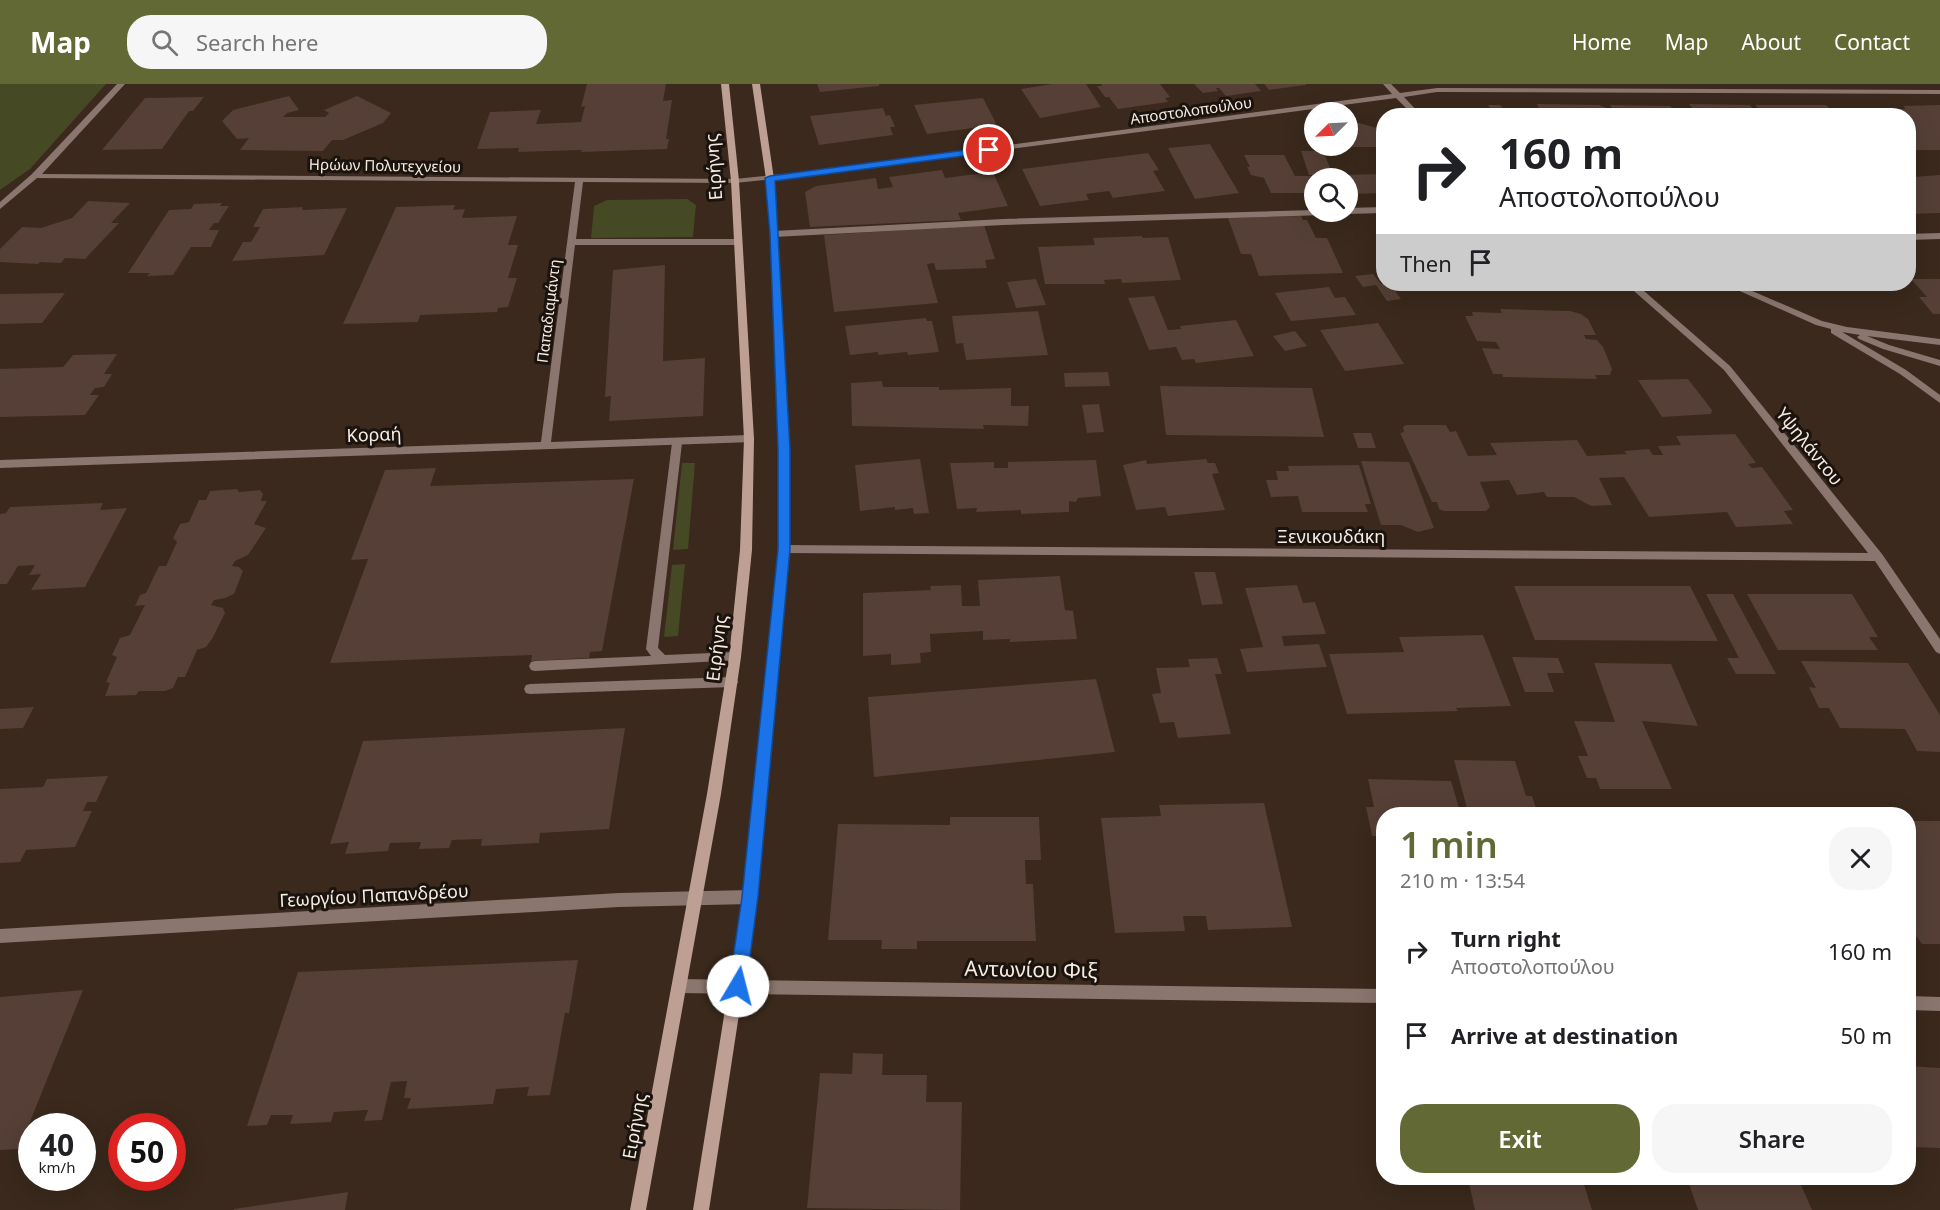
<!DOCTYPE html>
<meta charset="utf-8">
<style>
:root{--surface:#fff;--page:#f6f6f6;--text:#202124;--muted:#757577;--accent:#636935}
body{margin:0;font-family:"Noto Sans",sans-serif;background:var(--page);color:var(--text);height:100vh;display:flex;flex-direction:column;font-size:22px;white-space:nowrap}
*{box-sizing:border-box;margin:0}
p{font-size:20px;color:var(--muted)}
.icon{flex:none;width:33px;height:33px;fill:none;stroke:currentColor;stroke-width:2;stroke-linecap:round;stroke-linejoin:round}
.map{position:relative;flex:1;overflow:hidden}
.sheet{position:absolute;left:1376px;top:723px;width:540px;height:378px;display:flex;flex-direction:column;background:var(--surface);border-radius:24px;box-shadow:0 6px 24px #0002}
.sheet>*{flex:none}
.hud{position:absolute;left:1376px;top:24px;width:540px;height:183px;border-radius:24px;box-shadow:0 6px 24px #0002;background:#fff;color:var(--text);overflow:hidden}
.needle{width:39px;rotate:246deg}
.controls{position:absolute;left:1304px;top:18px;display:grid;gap:12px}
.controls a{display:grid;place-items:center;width:54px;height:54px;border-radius:50%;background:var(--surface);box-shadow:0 6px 24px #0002;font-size:30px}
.speed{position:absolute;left:18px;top:1029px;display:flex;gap:12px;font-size:30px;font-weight:700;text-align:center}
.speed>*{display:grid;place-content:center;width:78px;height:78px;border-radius:50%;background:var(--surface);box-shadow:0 6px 24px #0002;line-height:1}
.speed small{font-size:15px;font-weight:400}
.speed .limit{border:9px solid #d22;background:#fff;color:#111}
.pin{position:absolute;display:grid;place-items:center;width:51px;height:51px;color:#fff;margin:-26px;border:3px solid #fff;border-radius:50%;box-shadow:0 2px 6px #0007}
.me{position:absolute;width:66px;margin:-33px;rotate:8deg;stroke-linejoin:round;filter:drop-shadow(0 0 4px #0008)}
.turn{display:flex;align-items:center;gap:21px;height:126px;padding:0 24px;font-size:27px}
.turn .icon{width:78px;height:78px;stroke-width:2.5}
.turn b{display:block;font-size:42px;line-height:51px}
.then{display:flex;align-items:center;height:57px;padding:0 24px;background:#0003;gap:12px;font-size:22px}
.round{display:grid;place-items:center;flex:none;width:63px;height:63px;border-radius:24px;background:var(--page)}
.overview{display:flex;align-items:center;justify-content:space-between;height:102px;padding:0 24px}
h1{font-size:36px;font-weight:600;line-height:45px;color:var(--accent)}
.button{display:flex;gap:12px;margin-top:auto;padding:12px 24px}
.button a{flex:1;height:69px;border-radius:24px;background:var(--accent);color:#fff;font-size:24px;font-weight:600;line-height:69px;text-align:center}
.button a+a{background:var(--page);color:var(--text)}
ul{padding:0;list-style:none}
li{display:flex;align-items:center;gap:18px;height:84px;padding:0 24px}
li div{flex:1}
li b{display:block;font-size:22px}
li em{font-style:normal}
header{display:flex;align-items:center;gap:36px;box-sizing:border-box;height:84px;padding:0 30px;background:var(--accent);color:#fff}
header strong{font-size:28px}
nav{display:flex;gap:33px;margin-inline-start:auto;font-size:21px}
.search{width:420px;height:54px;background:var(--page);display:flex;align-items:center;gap:15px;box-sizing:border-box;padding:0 21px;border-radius:24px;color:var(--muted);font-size:22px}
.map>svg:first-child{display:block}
.green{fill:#454924}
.building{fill:#553f36}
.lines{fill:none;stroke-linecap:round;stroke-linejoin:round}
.lane{fill:#8a766f;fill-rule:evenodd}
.street{fill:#8a766f;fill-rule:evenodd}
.secondary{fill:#be9f94;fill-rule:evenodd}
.route{fill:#1a73e8;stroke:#114b97;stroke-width:1.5}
.labels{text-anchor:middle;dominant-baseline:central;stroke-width:6;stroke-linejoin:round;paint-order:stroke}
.far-street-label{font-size:15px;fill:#f7ebe2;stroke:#1b130e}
.street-label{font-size:18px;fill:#f7ebe2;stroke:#1b130e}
.near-street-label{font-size:21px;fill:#f7ebe2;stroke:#1b130e}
</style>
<header>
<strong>Map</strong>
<div class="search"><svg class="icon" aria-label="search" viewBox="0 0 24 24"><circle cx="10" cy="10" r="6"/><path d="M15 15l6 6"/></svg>Search here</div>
<nav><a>Home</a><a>Map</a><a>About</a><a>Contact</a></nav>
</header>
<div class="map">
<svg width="1940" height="1126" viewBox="0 0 1940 1126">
<rect width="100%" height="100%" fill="#3a291c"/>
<path class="green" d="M0,0H106L30,85L0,106Z
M687,115L696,121L693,153L591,154L594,122L607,116Z
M682,379H695L688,465L673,466Z
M685,480L678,552L664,553L672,481Z"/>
<path class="building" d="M587,0H666L663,17L672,16L666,55H669L667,65L581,68L582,66L518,68L519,64L477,65L490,28L541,26L536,40L581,38L585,22L581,23Z
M817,0H879V2L820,8Z
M1052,0H1086L1101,23L1040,34L1021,5Z
M1101,0H1160L1170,13L1165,14L1168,18L1118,25L1109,13H1105L1097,2H1102Z
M1194,0H1255L1261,7L1226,12L1219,4H1216L1218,7L1203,9Z
M1264,0H1306V1L1269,6Z
M289,12L299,26L287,29L283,33H325L329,29L324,26L357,12L391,29L383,39L343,56H332L323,67L240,66L249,54L237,55L222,37L233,26Z
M204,13L193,27H189L162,65L102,66L145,14Z
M983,14L997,41L927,50L914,21Z
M1537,20L1599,21L1607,24H1612L1610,21L1670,22L1672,24H1684L1690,32H1463L1460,26L1463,24H1490L1488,21H1500L1503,24H1539Z
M1689,20L1750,21L1759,32H1698Z
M1755,21H1826L1830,25H1863L1867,29H1879L1875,25H1906L1903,22L1940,21V66H1908V32H1765Z
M883,24L886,32L890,31L895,43H890L893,51L819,61L810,32Z
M1359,39L1383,46V63H1347V41Z
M1210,60L1239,109L1195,115L1168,64Z
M1301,67H1323L1333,91H1309Z
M1148,69L1159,86L1153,87L1165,107L1113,114L1109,107L1086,110L1089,116L1040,122L1022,85Z
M1244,71H1284L1295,92H1311L1314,95V109H1271L1264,94L1251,91L1247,83H1250Z
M942,86L945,94L993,88L1008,122L958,129L961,136L810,143L805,108L816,102L876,94L878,105L893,103L889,93Z
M1908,89L1914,93L1940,91V129L1908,130Z
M1383,90V109L1351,110L1347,106V94H1341L1342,91Z
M88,117L130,119L111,139H119L85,175L65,174L61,179L40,178L38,180L0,178V165L22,143L41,144L72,134Z
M222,119L220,122H229L218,139H214L209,146H219L211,163H191L173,191L147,192L150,189H128L169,126L191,125L194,120Z
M455,121L453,126L465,125L462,134L517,132L508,161H518L508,194H517L508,223L498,224L497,228L420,231L418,238L343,240L396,123Z
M303,123L302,126L347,124L324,171L232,177L243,158H251L260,143H253L263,125Z
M1301,132L1303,136H1307L1316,154H1327L1343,189L1259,192L1251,170H1241L1228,134Z
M984,141L995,175L985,176L987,184L936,186L934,179L927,180L938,219L834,228L824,151Z
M1142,152L1143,154L1168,153L1181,196L1122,199L1121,195L1104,196L1105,200H1045L1038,163L1095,161L1093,154Z
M665,181L663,277L705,274L703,332L609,337L611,312L605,313L613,186Z
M1373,190L1381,200H1390L1401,215L1387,217L1376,201L1363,203L1355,192Z
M1036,195L1046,221L1016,224L1007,198Z
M1911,195H1940V230H1933L1919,213H1927Z
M1329,203L1335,214L1345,213L1356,231L1291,237L1275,209Z
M65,209L42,239L0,240V210Z
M1154,212L1168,246L1181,245L1180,242L1236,236L1254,272L1196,279L1194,275L1182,276L1176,263L1149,266L1128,214Z
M1500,225L1570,227L1581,230L1588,235L1596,251H1584L1586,255L1597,256L1603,263L1612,285L1610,291H1595L1597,295L1503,293L1502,290H1493L1482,264L1500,265L1496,258L1477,257L1465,232H1473L1472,228L1502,229Z
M1038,227L1048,271L966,276L963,259L956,260L952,232Z
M926,234L927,237H932L939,268L908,271L907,268L878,271V268L850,271L845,242Z
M1378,239L1404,280L1345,287L1320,246Z
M1295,247L1307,262L1285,267L1273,252Z
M117,270L104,290H112L104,303L95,304L90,311H99L85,331L0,333V285L63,283L73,271Z
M1108,288L1110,302L1065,303L1064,289Z
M1688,295L1712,326L1711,330L1662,333L1638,296Z
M882,297L883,303H939V306L1011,304V322H1029L1028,342L983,341L984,345L852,342L851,299Z
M1160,302L1312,304L1324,353L1166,351Z
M1099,320L1104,348L1087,349L1082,321Z
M1406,341H1446L1450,348L1456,347L1468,372L1497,371L1490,359L1577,356L1587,372L1627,370L1624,367L1649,365L1653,371H1663L1658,362L1681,361L1676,352L1735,350L1756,379L1748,380L1752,384L1762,383L1793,426L1784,427L1793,440L1736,443L1727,428L1649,433L1624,393L1599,394L1612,421L1591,422L1574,413H1547L1544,408L1517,411L1509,396L1480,398L1490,423L1486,427H1444L1439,425L1437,418H1432L1400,349L1404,348L1403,343Z
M1353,349H1371L1376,364H1358Z
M920,375L929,429L914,430L913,424L895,426V423L860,427L855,381Z
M1206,375L1208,379H1215L1219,389L1212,390L1225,426L1168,432L1165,423L1136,426L1123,381L1146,376L1147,380Z
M1096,376L1101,412L1078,414L1076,418L1069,417V428L1021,430V426L976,428L977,424L957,425L950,379L994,378V384H1008V378Z
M1361,377L1409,378L1434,444L1418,448L1401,441H1381Z
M1359,381L1371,420H1365L1368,428H1302L1298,412L1271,413L1266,396H1278L1276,387H1289L1288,382Z
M436,384L430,402L634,395L602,567L590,568L589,574L531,577L532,571L330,579L368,475L351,476L385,386Z
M237,405L239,408L260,406L263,410L261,417H267L254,440L266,444L248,471L235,477L232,482L239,483L243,487L234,510L225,514L214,516L211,521L223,524L225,529L212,555L206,563L197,566L185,593H178L173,604L165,607H139L136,611L105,612L110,599L106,598L117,573L112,571L120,554L130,551L145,521L135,522L140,511L146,509L159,482H166L177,458L173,454L180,440L189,438L199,416H206L210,407Z
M103,419L100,426L127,424L85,503L31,506L41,490L29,491L35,481L18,482L7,500H0V430L6,429L10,423Z
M1194,488H1215L1223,520L1202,521Z
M1060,492L1065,526L1073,527L1077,555L1010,558V555L983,556V547L930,550L931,568L920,569L921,579L891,581V570L863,572V509L931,506L930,502L961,501L962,522H980L978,496Z
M1297,501L1303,519L1315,518L1326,550L1282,552L1284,562L1319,560L1327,583L1247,588L1240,565L1263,563L1245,504Z
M1514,502H1690L1718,557L1535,556Z
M1706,510H1733L1776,590H1736L1727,574H1739Z
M1747,510H1852L1878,553H1869L1878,566H1778Z
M1483,551L1511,622L1456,624L1458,627L1347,630L1329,570L1404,568L1399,553Z
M1512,573L1558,574L1564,589H1547L1554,608H1525Z
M1217,574L1222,590H1215L1231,650L1178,654L1174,638L1160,639L1152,610L1161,609L1156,584L1190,583L1188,575Z
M1801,577L1908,579L1940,631V668L1917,667L1905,645L1840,644L1829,624H1819L1809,603L1816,604Z
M1594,579L1671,580L1698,642L1642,637L1672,705H1600L1596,694H1587L1578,672H1588L1574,637L1615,638Z
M1096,595L1115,668L874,693L868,613Z
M34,623L23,644L0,645V625Z
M625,644L609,745L540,749L539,759L481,762L482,755L452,756L449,764L419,765L421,758L390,759L388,767L345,770L349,758L330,760L363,657Z
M1454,676L1515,677L1526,712H1532L1538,730H1383V761L1380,752H1372L1366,723H1374L1368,695L1451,697L1459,724H1467Z
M108,692L96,718H87L83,727H92L75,763L26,766L20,778L0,779V705L43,703L47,695Z
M1264,719L1292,843L1208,846L1206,832H1183L1185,847L1115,849L1101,734L1161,732L1159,721Z
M950,733H1039L1041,776H1025L1026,800H1033L1036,857H917V865H881L882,856H828L838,740L950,741Z
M1908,737H1940V860H1922L1908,841Z
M578,876L569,929H565L550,1011L527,1012L529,1003L496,1005L493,1020L407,1025L411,1014H404L407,997L391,998L382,1036L364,1037L368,1026L334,1028L331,1038L290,1040L293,1031H271L267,1041L247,1042L298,888Z
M83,906L19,1065L0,1066V913Z
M853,969L883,970L882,991H927L926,1018H962L960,1126L807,1124L820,989L852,990Z
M1908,982L1940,984V1064L1908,1063Z
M1468,1094H1582L1592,1126H1475Z
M1687,1094H1798L1812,1126H1698Z
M348,1108L345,1126H234V1125Z"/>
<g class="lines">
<path class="lane" d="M1724,200H1736L1822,237L1847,243L1940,255V261L1867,252L1889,261L1940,276V282L1883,265L1859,255L1857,253L1860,251L1842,248L1906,286L1940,311V319L1900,290L1831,249V245L1816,241Z
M677,355L682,359L658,564L665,571L735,568L739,570L741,573L739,576L535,587L531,586L529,582L531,578L535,577L651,572L646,565L672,359Z
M732,593L736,594L738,598L736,602L732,603L530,610L526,609L524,605L526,601L530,600Z"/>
<path class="street" d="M117,0H125L42,90L735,95L829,85L1392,10L1383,0H1391L1400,9L1437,4L1940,6V10L1437,8L1404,13L1422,32H1414L1396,14L829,89L735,99L583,98L576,155H737L741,158L737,161H575L551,358L749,351L753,352L754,355L753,358L0,384V376L541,358L575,98L37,94L0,125V118L32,90Z
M1383,123V129L1347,130L1343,128H1347V124Z
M1314,126V128H1329L1325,131L1003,141L774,153L770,150L774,147L1003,135Z
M1940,149V155L1908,156V150Z
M1626,200H1636L1730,282L1882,470L1940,555V570L1936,568L1875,477L784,469L778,465L784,461L1868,469L1724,286Z
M750,806L755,808L757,813L755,818L750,820L619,823L0,859V845L619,809Z
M679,895L1383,905V919L679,909L674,907L672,902L674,897Z
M1908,912L1940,913V927L1908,926Z"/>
<path class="secondary" d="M721,0H729L739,97L754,355L752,466L741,573L721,710L646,1126H630L707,710L729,573L740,466L744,355L731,97Z
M752,0H760L774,95L778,150L789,365L790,465L757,813L709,1126H693L743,813L778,465L779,365L770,150L766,95Z"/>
</g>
<path class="route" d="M989,63L994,66L993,68L775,97L790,365V465L758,813L746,902L743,908L738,910L732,908L729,902L742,813L778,465V365L770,150L765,94L770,92Z"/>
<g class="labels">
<g class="far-street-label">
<text transform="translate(1191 26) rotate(-8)">Αποστολοπούλου</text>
<text transform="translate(385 81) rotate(1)">Ηρώων Πολυτεχνείου</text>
<text transform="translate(548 227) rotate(-83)">Παπαδιαμάντη</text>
</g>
<g class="street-label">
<text transform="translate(713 83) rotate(-94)">Ειρήνης</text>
<text transform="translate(374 350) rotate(-2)">Κοραή</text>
<text transform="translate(1810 362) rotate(51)">Υψηλάντου</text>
<text x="1331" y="452">Ξενικουδάκη</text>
<text transform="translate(716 564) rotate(-83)">Ειρήνης</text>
<text transform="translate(374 811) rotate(-3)">Γεωργίου Παπανδρέου</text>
<text transform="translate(634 1042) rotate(-80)">Ειρήνης</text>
</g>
<g class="near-street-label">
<text transform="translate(1031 885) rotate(1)">Αντωνίου Φιξ</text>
</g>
</g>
</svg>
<div class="controls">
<a><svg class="needle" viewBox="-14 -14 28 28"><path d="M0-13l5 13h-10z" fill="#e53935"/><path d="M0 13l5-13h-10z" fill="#757577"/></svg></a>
<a><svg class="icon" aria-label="search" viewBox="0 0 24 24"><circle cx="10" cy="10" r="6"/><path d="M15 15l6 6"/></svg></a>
</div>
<div class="speed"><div>40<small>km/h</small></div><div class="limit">50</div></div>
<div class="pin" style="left:989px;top:66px;background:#d93025"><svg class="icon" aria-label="arrive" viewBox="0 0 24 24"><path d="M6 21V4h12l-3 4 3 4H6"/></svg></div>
<svg class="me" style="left:738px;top:902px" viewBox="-20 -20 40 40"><circle r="19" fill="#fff"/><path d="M0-13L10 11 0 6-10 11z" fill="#1a73e8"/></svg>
<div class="hud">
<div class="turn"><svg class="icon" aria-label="right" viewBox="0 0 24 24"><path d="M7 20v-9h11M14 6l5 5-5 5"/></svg><div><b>160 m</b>Αποστολοπούλου</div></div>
<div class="then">Then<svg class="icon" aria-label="arrive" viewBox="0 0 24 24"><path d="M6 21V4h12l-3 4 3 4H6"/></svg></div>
</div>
<section class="sheet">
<div class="overview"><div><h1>1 min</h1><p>210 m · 13:54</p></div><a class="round"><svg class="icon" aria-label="close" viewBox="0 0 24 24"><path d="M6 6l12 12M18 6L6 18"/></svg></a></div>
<ul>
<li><svg class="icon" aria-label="right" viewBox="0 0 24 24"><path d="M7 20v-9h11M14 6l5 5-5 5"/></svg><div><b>Turn right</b><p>Αποστολοπούλου</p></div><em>160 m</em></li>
<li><svg class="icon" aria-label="arrive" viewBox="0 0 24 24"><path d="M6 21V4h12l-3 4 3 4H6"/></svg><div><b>Arrive at destination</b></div><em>50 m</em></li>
</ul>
<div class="button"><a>Exit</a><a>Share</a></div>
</section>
</div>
